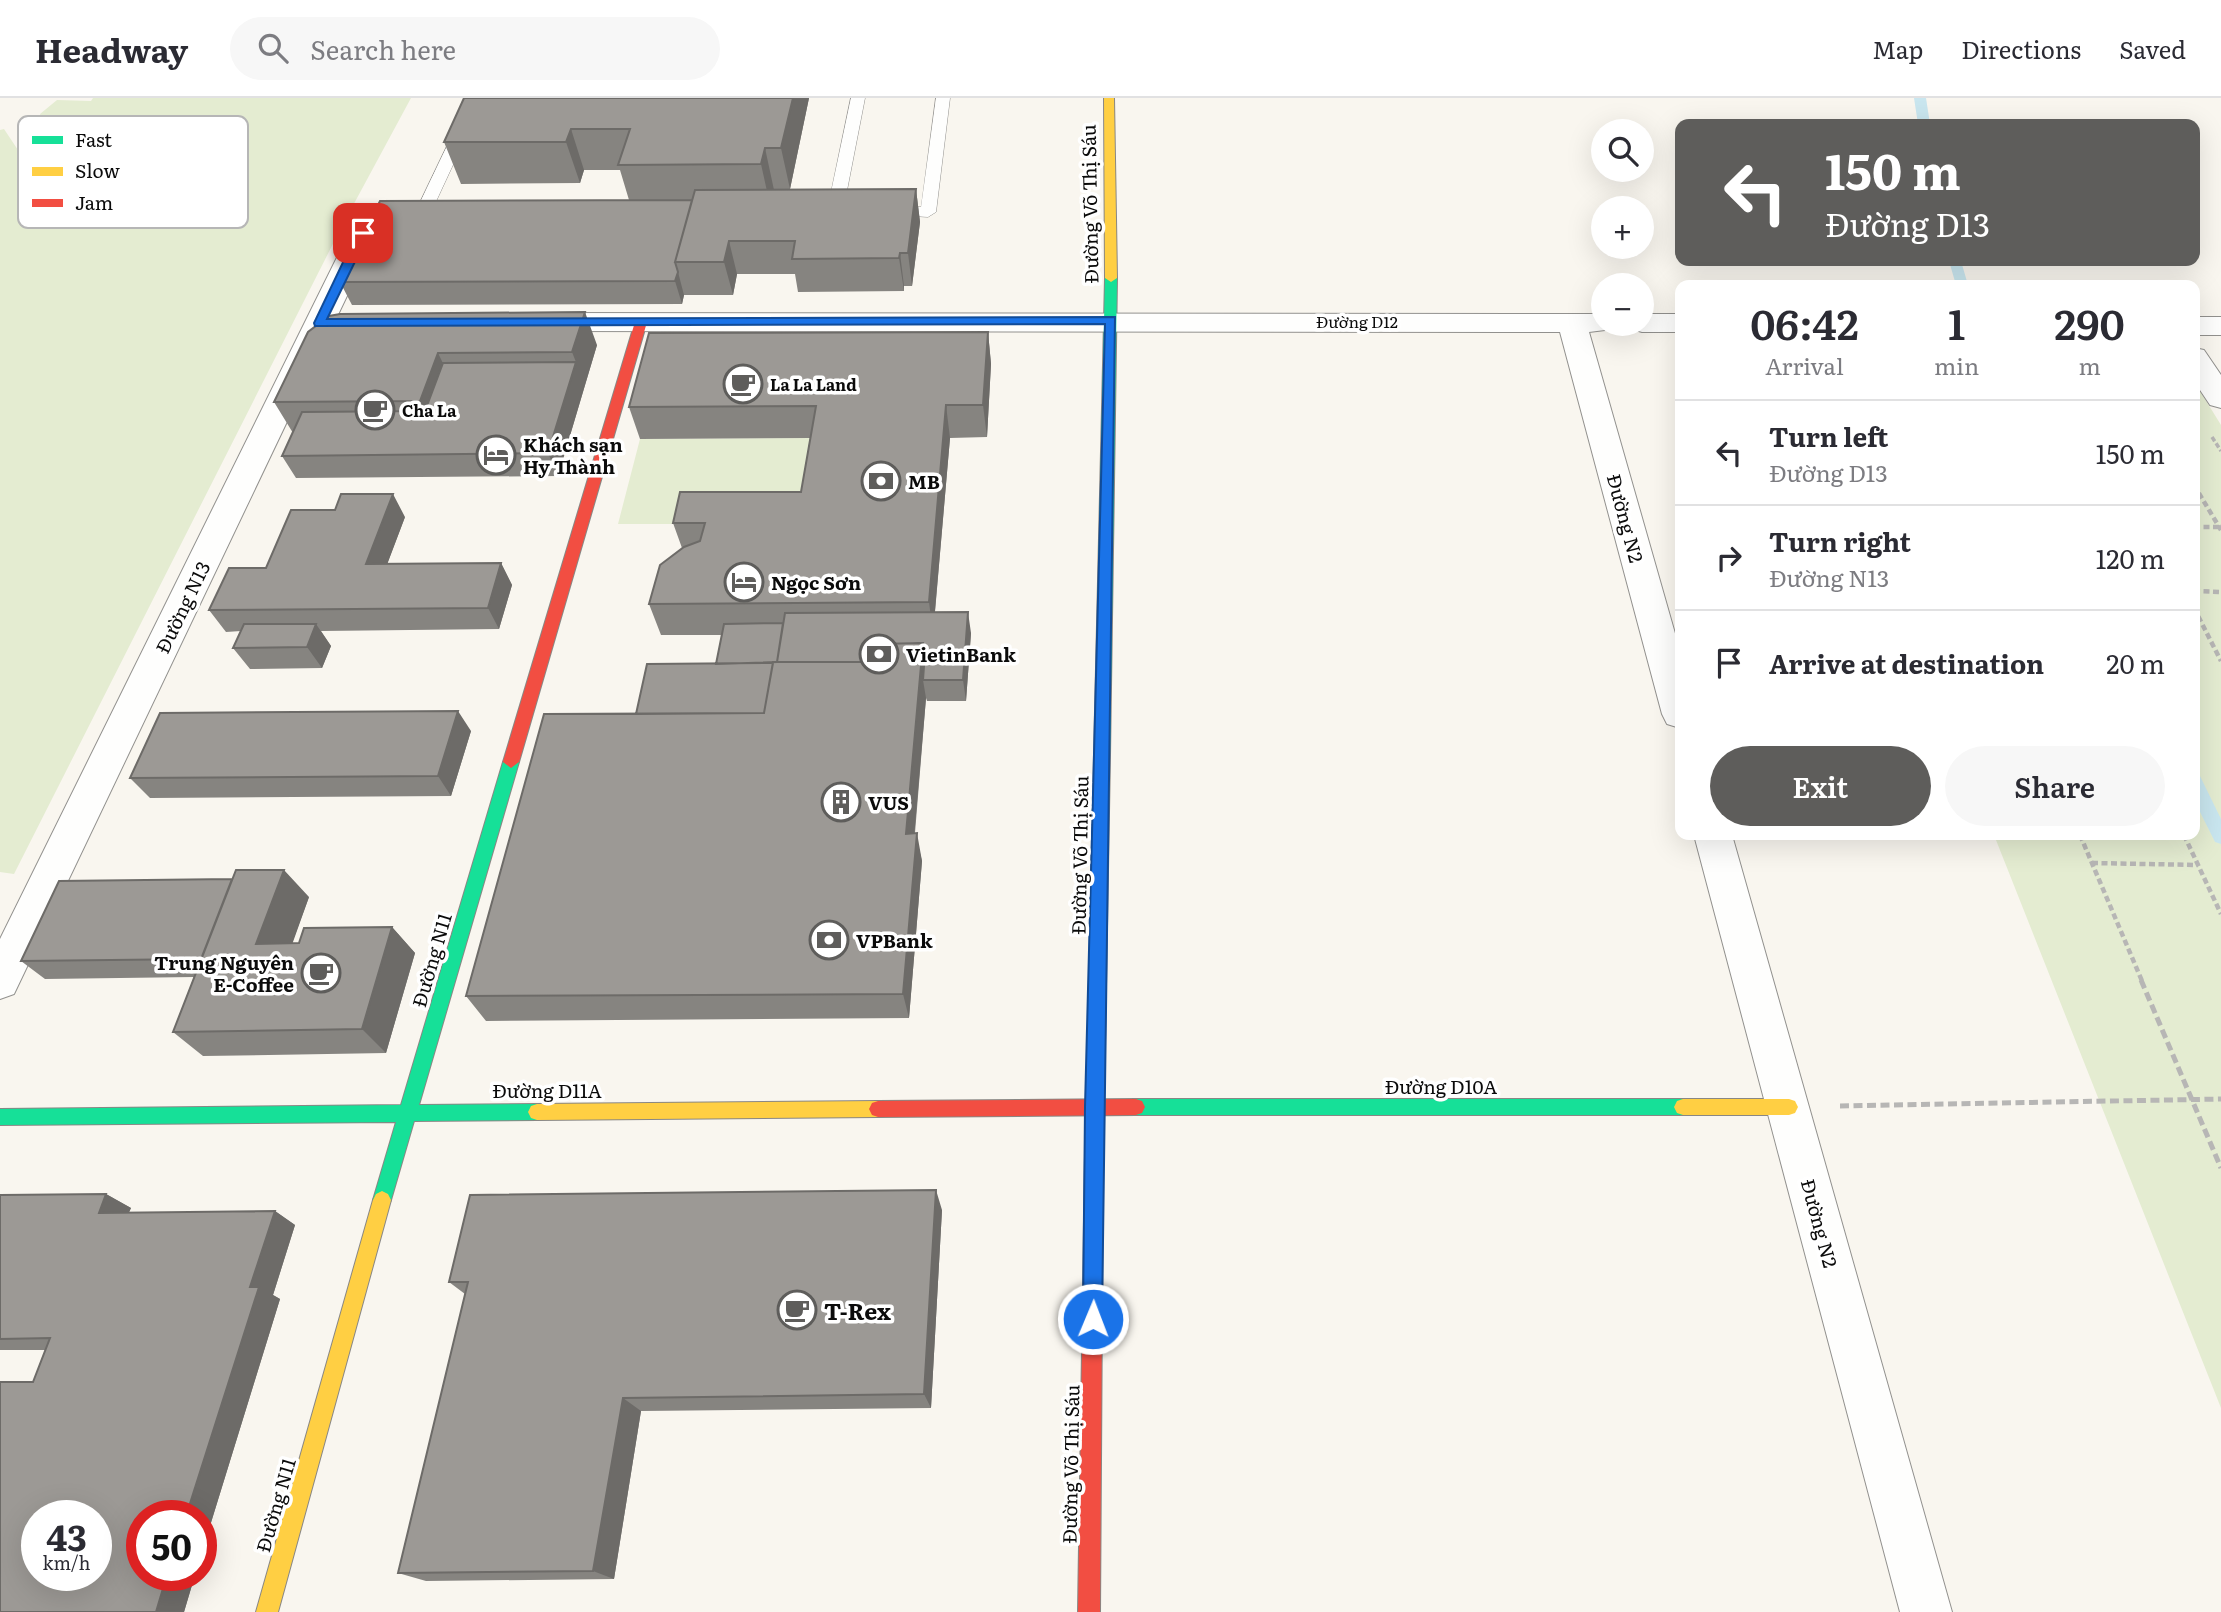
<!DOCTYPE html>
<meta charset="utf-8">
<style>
:root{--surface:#fff;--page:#f7f7f7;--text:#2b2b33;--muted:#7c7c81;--line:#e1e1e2;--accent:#5e5d5b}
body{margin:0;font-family:Literata,serif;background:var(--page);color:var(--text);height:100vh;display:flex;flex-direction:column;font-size:26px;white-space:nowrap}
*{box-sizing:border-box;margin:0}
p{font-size:23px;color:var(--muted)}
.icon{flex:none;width:38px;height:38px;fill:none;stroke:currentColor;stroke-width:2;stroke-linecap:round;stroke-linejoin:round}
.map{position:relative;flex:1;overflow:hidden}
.drawer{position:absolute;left:1675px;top:182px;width:525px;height:560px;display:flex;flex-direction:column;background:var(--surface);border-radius:14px;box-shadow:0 7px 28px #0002}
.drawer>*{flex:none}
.hud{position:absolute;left:1675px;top:21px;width:525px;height:147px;border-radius:14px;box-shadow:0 7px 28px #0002;background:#5e5d5b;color:#fff;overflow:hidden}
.buttons{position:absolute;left:1591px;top:21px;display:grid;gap:14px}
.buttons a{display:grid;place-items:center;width:63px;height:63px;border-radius:50%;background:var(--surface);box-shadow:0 7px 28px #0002;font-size:35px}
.speed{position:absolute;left:21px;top:1402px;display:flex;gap:14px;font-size:35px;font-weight:700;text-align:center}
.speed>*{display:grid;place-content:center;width:91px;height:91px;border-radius:50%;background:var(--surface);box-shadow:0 7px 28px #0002;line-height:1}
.speed small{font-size:18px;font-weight:400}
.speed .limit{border:10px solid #d22;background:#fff;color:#111}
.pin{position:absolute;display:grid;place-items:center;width:60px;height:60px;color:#fff;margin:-30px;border-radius:14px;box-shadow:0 4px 10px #0006}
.me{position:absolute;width:77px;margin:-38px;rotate:1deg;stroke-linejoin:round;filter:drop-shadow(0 0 5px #0008)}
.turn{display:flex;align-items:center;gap:24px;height:147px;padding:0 35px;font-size:32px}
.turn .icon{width:91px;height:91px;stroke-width:2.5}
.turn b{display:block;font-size:49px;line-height:60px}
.eta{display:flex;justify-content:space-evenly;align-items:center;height:119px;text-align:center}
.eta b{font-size:42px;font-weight:600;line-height:49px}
.primary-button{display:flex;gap:14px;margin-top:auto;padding:14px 35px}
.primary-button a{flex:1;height:80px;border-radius:42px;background:var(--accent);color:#fff;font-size:28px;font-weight:600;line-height:80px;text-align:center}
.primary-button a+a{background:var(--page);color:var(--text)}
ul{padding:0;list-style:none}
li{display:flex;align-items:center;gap:21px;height:105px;padding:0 35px;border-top:2px solid var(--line)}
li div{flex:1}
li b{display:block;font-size:26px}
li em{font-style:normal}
header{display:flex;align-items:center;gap:42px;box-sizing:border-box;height:98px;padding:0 35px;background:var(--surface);border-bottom:2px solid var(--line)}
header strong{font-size:33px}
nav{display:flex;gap:38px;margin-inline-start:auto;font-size:24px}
.search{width:490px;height:63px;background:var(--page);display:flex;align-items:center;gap:18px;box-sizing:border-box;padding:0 24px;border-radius:38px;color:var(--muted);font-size:26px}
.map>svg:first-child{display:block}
.green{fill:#e4ecd1}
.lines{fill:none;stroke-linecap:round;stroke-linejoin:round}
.stream{fill:#c9e6ef;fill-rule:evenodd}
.lane-casing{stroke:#92918e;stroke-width:1}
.street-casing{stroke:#92918e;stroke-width:2}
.fast-casing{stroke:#898784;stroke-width:2}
.slow-casing{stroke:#898784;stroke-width:2}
.jam-casing{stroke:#898784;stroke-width:2}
.path-far2{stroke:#b7b6b5;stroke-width:3.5;stroke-dasharray:5 2.5;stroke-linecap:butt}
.path-far1{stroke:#b7b6b5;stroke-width:4.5;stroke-dasharray:6 3.5;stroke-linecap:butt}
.path{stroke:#b7b6b5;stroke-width:5;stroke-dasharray:9 4.5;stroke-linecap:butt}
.lane{fill:#fefefd;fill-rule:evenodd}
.street{fill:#fefefd;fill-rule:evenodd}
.fast{fill:#16e098;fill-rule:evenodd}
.slow{fill:#ffcf43;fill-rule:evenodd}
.jam{fill:#f24e42;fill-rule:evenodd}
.wall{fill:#868480;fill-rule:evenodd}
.shaded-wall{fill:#6d6b68}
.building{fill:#9c9995;stroke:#6d6b68;stroke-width:2;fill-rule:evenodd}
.route{fill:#1a73e8;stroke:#114b97;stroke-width:2}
.labels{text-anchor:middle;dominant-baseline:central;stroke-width:7;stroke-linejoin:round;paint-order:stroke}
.far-street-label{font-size:16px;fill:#0b0b0b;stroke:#fff}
.far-poi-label{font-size:16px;font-weight:bold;fill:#0b0b0b;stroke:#fff;text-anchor:start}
.street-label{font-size:19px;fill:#0b0b0b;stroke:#fff}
.poi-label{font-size:19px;font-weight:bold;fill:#0b0b0b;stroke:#fff;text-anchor:start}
.near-poi-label{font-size:23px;font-weight:bold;fill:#0b0b0b;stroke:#fff;text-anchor:start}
.key{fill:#fff;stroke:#b6b6b6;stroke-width:2}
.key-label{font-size:19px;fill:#0b0b0b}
</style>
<header>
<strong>Headway</strong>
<div class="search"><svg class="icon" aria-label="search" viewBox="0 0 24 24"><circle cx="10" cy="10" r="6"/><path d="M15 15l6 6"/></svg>Search here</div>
<nav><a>Map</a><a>Directions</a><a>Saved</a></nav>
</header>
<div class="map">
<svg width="2221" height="1514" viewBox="0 0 2221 1514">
<rect width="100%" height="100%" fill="#f9f6ef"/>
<path class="green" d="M93,0H411L343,126L14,776L0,774V32L4,31L22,58L48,51L40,16L57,2L91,3Z
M2195,285L2221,327V1310L1994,737H2194Z
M823,340L809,426H618L640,341Z"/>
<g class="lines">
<path class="stream" d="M1914,0H1926L1930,26H1918Z
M1949,163H1961L1968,187H1956Z
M2194,676L2200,678L2221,721V746L2215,744L2194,702Z"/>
<defs>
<path id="lane" d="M470,0H484L433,110L445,112L447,115L439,120L417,118L415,115Z
M851,0H865L843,113L841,116L827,118L819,113L828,108Z
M936,0H950L936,114L928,119L881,116L879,113L881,110L921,109Z"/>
<path id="street" d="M363,127L373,129L377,135L14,896L0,901V841L349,135L353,129Z
M535,215L1603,216V226H1617L1613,231L1589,234L1680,553V630L1667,626L1662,616L1560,234L535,233L525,230L520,224L525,218Z
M1642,216H1680V234H1642L1632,231L1628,226H1642Z
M2194,219H2221V237H2194Z
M2194,250L2204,252L2221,277V310L2210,307L2194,283Z
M1694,737H1732L1952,1514H1900Z"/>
<path id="fast" d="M1111,176L1117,180L1110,657L1102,663L1094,657L1105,180Z
M511,658L519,664L419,1007L537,1006L543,1008L546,1014L543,1020L537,1022L414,1023L391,1102L388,1108L382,1111L376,1108L373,1102L396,1024L0,1027V1011L401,1007L503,664Z
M1136,1001H1683L1689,1003L1692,1009L1689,1015L1683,1017H1136L1130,1015L1127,1009L1130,1003Z"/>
<path id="slow" d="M1104,0H1114L1117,180L1111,184L1105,180Z
M1102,651L1110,657L1103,1058L1100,1064L1094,1067L1088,1064L1085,1058L1094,657Z
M1683,1001H1789L1795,1003L1798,1009L1795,1015L1789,1017H1683L1677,1015L1674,1009L1677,1003Z
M878,1003L884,1005L887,1011L884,1017L878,1019L537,1022L531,1020L528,1014L531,1008L537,1006Z
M382,1093L388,1096L391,1102L278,1514H256L373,1102L376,1096Z"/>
<path id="jam" d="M641,220L647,224L519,664L511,670L503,664L635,224Z
M1136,1001L1142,1003L1145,1009L1142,1015L1136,1017L878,1019L872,1017L869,1011L872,1005L878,1003Z
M1094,1049L1100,1052L1103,1058L1100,1514H1078L1085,1058L1088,1052Z"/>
</defs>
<use href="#lane" class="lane-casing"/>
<use href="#street" class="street-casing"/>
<use href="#fast" class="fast-casing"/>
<use href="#slow" class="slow-casing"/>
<use href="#jam" class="jam-casing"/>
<path class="path-far2" d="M2212,339L2221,353
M2194,386L2196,389"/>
<path class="path-far1" d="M2194,387L2221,432
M2194,429H2220
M2194,493L2221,494
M2194,510L2221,563
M2080,737L2142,883
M2184,737L2221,816
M2092,765L2198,767"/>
<path class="path" d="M2141,882L2221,1070
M1840,1008L2221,1001"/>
<use href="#lane" class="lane"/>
<use href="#street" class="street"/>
<use href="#fast" class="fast"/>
<use href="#slow" class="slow"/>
<use href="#jam" class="jam"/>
</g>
<path class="wall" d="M464,0H809L790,91H916L920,124L912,188H904V193L798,194L795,176H737L733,197H684L682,206L352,207L340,184L629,102L620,72H584L580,85L461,86L444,44Z
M308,234L597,247L558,378L296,380L282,358L293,335L274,304Z
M988,234L991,266L987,339L950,340L935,514L971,535L966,603H927L926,600L915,735L922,763L909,920L486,923L466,898L636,616L716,566L722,537H661L649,506L682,450L673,425L801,394L810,340L640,341L629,309Z
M405,419L387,466L501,465L512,487L499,531L321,533L331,548L322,570L250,571L233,550L241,533L226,534L209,512L266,470Z
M471,633L451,698L150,700L130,680Z
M309,799L292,845H299L392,829L415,855L386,955L203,958L173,934L194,879L45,881L21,863Z
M106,1096L131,1110L128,1115L275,1113L295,1127L273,1197L280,1201L201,1457V1418H142V1477H195L184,1514H0V1284H33L46,1252H0V1097ZM37,1418H96V1477H37Z
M942,1112L931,1310L641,1313L614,1481L426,1483L398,1475L465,1196L449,1184Z"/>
<path class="shaded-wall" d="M793,0H809L790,91L781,50Z
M571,31L584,72L580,85L566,44Z
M765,50L774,92L770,107L761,66Z
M916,91L920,124L912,188L908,155Z
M729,143L737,176L733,197L724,164Z
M900,155L904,188V193L899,160Z
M678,174L684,197L682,206L675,183Z
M585,214L597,247L585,287L572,254Z
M988,234L991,266L987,339L983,307Z
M438,255L454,288L436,336L420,303Z
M576,264L585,287L558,378L548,355Z
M946,307L950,340L933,535L929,504Z
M393,396L405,419L379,488L366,466Z
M501,465L512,487L499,531L488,510Z
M968,514L971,535L966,603L963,582Z
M316,526L331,548L322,570L307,549Z
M923,545L928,576L923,582L926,600L912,763L906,736Z
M458,613L471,633L451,698L438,678Z
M917,735L922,763L909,920L903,896Z
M284,772L309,799L283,872L256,846Z
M392,829L415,855L386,955L362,931Z
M936,1092L942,1112L931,1310L924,1296Z
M106,1096L131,1110L123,1129L99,1115Z
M275,1113L295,1127L273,1197L280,1201L201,1457V1418H186L250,1189Z
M623,1300L641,1313L614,1481L593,1473Z
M167,1477H195L184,1514H156Z"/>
<path class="building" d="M464,0H793L781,50H765L761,66L618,67L630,31H571L566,44H444Z
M916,91L908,155H900L899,160L792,161L795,143H729L724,164H675L695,92Z
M692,102L675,164L678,174L675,183L340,184L380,103Z
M585,214L572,254L438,255L420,303L274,304L308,234L329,218L340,216Z
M988,234L983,307H946L929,504L649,506L660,467L684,449L700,443L705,425H673L680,394H801L816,308L629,309L649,235Z
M576,264L548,355L282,358L302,314L425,313L443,265Z
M341,396H393L366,466L501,465L488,510L209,512L229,470H266L291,412H335Z
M968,514L963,582H923L925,554H922L923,545L878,546L876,564H777L785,515Z
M783,525L777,564L716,566L724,526Z
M244,526H316L307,549L233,550Z
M923,545L906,736L917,735L903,896L466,898L544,616L764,615L773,564H876L878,546Z
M773,565L764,615L636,616L647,566Z
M458,613L438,678L130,680L160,615Z
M236,772H284L256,846L299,845L304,830L392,829L362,931L173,934Z
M232,781L201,861L21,863L59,783Z
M936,1092L924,1296L623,1300L593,1473L398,1475L468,1184H449L470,1097Z
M106,1096L99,1115L275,1113L250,1189H259L186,1418H142V1477H167L156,1514H0V1284H33L50,1240L0,1241V1097ZM37,1418H96V1477H37Z"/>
<path class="route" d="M363,131L369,135L327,221L1115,219L1102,1221L1099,1228L1093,1231L1086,1228L1083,1221L1085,1009L1105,226L315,228L314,225L357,135Z"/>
<defs>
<symbol id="cafe-ring" viewBox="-11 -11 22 22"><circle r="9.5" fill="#fff" stroke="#5e5d5b" stroke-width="1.5"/><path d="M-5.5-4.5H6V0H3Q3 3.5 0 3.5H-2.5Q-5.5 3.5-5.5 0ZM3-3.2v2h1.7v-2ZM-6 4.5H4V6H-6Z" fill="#5e5d5b"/></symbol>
<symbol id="hotel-ring" viewBox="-11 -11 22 22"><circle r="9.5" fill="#fff" stroke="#5e5d5b" stroke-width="1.5"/><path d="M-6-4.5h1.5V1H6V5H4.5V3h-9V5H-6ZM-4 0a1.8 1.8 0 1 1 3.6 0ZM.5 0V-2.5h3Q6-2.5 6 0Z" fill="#5e5d5b"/></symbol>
<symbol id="bank-ring" viewBox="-11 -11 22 22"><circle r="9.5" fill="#fff" stroke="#5e5d5b" stroke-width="1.5"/><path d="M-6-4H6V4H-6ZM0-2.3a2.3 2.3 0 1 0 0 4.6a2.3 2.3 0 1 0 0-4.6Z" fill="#5e5d5b"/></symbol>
<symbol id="building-ring" viewBox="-11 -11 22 22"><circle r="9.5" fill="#fff" stroke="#5e5d5b" stroke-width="1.5"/><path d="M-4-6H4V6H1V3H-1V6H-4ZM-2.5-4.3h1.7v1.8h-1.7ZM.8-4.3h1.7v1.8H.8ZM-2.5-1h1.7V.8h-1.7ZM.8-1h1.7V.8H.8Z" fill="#5e5d5b"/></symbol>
</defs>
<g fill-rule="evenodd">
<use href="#cafe-ring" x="721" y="264" width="44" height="44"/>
<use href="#cafe-ring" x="353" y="290" width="44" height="44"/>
<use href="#hotel-ring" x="474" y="335" width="44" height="44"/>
<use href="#bank-ring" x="859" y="361" width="44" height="44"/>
<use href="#hotel-ring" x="722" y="462" width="44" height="44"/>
<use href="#bank-ring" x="857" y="534" width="44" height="44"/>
<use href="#building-ring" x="819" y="682" width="44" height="44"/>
<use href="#bank-ring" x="807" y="820" width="44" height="44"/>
<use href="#cafe-ring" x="299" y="853" width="44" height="44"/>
<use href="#cafe-ring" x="775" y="1190" width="44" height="44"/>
</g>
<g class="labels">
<g class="far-street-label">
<text x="1357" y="223">Đường D12</text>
</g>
<g class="far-poi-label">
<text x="770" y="286">La La Land</text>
<text x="402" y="312">Cha La</text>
</g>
<g class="street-label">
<text transform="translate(1089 106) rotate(-91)">Đường Võ Thị Sáu</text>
<text transform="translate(1626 420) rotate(75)">Đường N2</text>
<text transform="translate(182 509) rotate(-64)">Đường N13</text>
<text transform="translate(1079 757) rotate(-89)">Đường Võ Thị Sáu</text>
<text transform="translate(431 862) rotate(-74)">Đường N11</text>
<text x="1441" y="988">Đường D10A</text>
<text x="547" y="992">Đường D11A</text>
<text transform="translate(1820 1125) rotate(75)">Đường N2</text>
<text transform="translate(1070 1366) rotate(-89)">Đường Võ Thị Sáu</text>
<text transform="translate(275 1407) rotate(-74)">Đường N11</text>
</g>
<g class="poi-label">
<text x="523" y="346">Khách sạn<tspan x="523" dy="22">Hy Thành</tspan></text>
<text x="908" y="383">MB</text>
<text x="771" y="484">Ngọc Sơn</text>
<text x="906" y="556">VietinBank</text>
<text x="868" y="704">VUS</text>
<text x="856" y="842">VPBank</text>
<text x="294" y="864" text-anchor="end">Trung Nguyên<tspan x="294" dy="22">E-Coffee</tspan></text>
</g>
<g class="near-poi-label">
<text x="824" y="1212">T-Rex</text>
</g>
</g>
<rect x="18" y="18" width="230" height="112" rx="10" class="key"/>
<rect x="32" y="38" width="31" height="8" fill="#16e098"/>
<rect x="32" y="69" width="31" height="9" fill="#ffcf43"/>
<rect x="32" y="101" width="31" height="8" fill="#f24e42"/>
<g class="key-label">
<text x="75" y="49">Fast</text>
<text x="75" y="80">Slow</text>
<text x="75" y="112">Jam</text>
</g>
</svg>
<div class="buttons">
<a><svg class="icon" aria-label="search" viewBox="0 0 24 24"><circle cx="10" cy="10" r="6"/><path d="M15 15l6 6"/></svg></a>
<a>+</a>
<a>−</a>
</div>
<div class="speed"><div>43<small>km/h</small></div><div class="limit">50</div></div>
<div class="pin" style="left:363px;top:135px;background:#d93025"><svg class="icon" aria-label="arrive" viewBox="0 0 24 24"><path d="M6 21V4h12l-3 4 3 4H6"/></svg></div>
<svg class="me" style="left:1093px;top:1221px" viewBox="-20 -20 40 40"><circle r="17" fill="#1a73e8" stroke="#fff" stroke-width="3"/><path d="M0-11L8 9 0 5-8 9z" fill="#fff"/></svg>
<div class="hud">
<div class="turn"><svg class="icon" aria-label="left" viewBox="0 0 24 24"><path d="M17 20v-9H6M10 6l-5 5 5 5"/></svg><div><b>150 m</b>Đường D13</div></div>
</div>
<section class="drawer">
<div class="eta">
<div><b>06:42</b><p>Arrival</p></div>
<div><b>1</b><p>min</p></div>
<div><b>290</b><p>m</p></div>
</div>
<ul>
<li><svg class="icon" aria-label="left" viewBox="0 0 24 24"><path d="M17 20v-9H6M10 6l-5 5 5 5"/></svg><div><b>Turn left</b><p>Đường D13</p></div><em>150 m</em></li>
<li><svg class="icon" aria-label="right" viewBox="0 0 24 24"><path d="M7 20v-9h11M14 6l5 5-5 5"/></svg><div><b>Turn right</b><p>Đường N13</p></div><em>120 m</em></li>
<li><svg class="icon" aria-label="arrive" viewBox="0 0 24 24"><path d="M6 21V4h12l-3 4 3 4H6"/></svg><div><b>Arrive at destination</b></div><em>20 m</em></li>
</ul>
<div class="primary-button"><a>Exit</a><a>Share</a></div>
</section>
</div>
